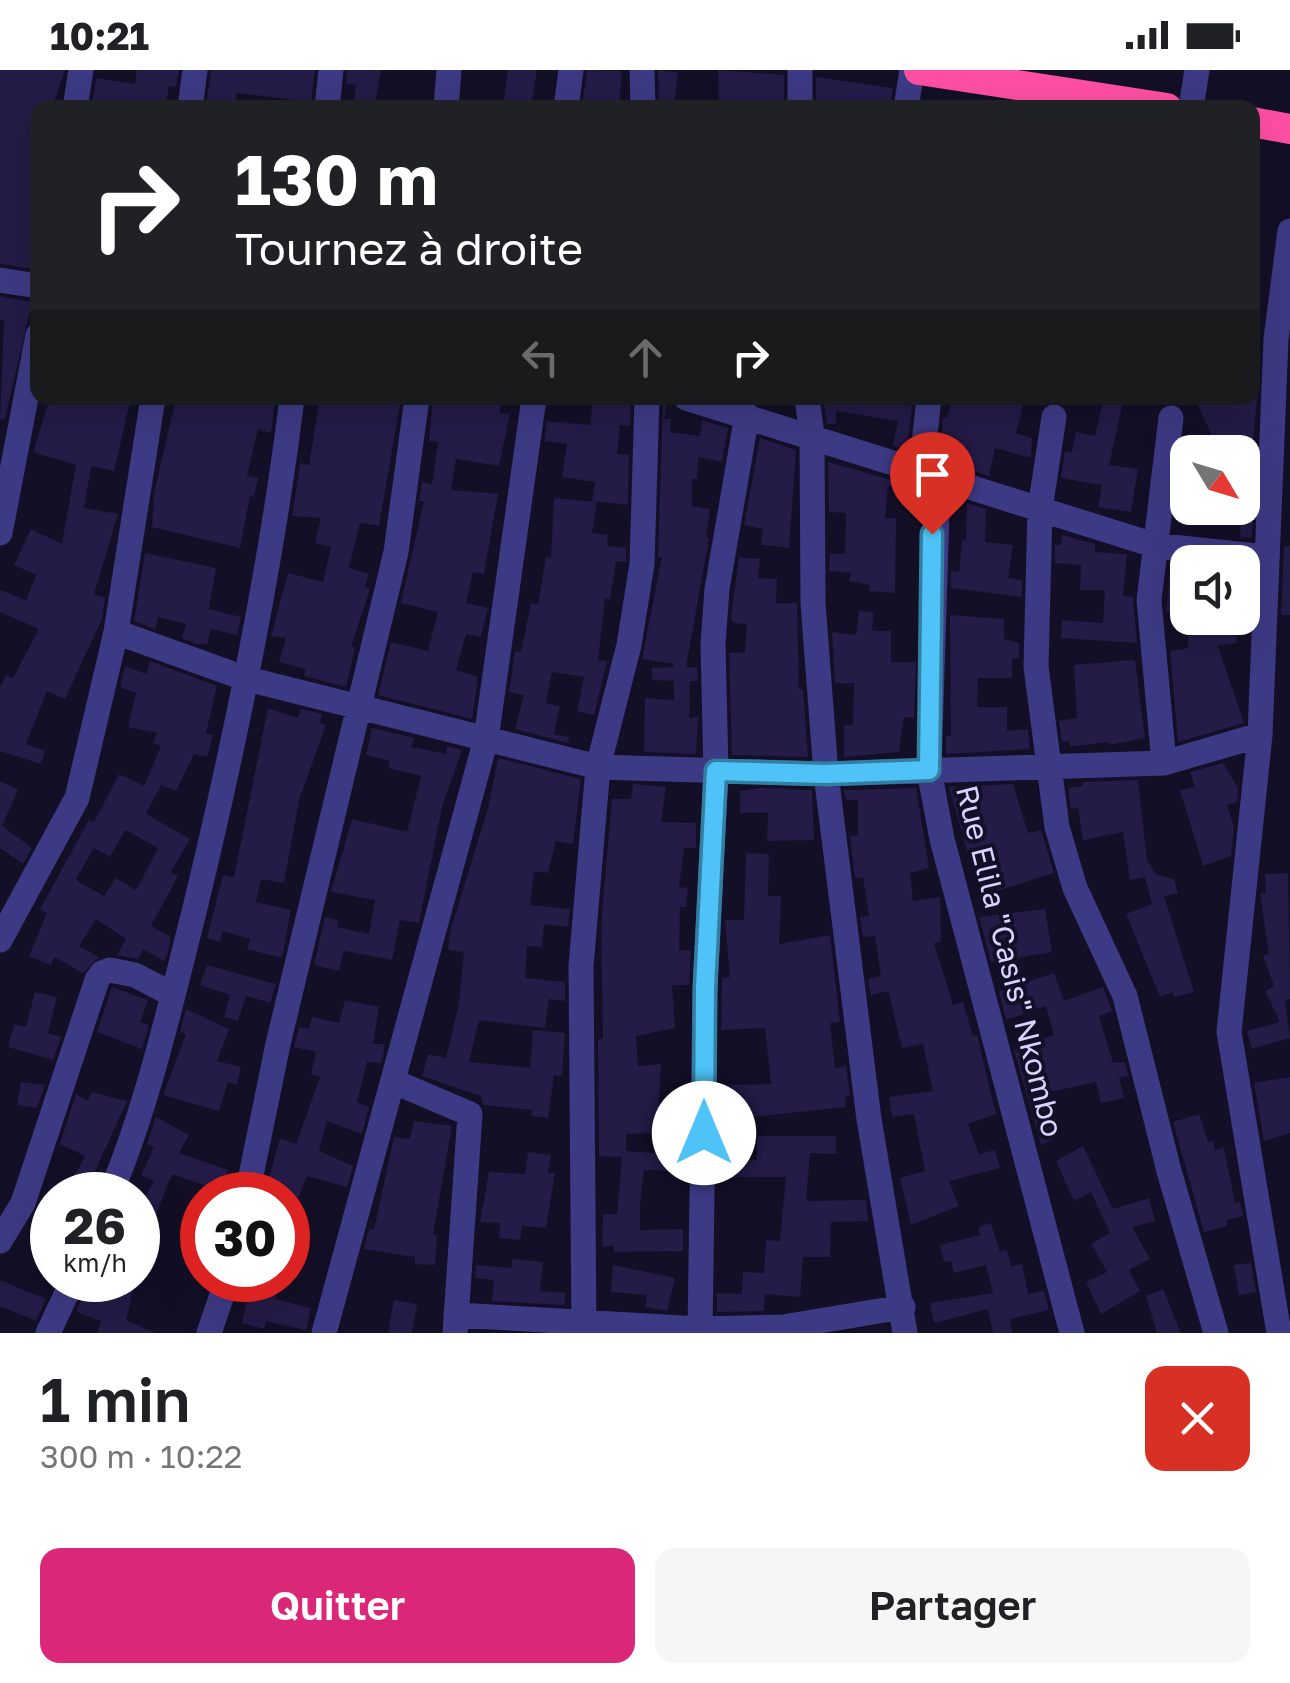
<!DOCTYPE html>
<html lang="fr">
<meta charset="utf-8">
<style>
:root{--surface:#fff;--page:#f6f6f6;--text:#202124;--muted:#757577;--accent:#db2777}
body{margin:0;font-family:"Golos Text",sans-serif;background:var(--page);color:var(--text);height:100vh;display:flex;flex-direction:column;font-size:38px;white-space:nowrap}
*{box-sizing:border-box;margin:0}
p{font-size:32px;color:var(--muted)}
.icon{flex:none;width:55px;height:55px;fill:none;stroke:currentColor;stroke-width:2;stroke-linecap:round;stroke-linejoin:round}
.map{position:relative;height:1263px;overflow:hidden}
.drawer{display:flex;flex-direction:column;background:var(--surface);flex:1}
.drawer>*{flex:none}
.guide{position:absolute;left:30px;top:30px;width:1230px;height:305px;border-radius:20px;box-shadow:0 10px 40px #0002;background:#202124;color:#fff;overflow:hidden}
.needle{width:65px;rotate:128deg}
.tools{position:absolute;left:1170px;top:365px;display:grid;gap:20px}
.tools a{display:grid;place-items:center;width:90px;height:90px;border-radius:20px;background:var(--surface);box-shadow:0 10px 40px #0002;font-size:50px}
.speed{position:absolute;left:30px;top:1102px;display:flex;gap:20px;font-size:50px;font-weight:700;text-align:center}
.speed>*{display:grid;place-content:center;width:130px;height:130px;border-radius:50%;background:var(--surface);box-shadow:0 10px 40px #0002;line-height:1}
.speed small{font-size:25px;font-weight:400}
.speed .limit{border:15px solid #d22;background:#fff;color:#111}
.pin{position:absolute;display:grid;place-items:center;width:85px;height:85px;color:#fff;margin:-102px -42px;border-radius:50% 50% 50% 0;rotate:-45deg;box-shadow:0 0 10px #0007}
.pin .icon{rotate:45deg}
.me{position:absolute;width:110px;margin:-55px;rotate:0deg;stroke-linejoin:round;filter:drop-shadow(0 0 8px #0008)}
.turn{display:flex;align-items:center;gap:35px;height:210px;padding:0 40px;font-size:45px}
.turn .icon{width:130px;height:130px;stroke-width:2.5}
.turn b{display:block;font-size:70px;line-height:85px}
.lanes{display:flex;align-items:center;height:95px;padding:0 40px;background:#0003;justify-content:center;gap:50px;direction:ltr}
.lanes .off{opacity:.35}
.round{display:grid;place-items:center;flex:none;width:105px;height:105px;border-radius:20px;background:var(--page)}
.summary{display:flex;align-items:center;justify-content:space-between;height:170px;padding:0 40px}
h1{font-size:60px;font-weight:600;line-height:75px}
.primary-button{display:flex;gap:20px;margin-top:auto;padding:20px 40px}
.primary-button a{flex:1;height:115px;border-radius:20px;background:var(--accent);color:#fff;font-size:40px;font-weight:600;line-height:115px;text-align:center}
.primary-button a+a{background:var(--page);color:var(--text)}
.status{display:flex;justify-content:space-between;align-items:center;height:70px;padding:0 50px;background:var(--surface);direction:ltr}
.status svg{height:28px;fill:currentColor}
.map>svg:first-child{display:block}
.building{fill:#241b47;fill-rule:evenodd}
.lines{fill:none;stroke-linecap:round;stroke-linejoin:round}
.minor{stroke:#3d3a85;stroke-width:25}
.highway{stroke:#ff4fa3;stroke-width:30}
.route-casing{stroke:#337fa1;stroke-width:25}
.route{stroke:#4fc3f7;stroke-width:18}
.labels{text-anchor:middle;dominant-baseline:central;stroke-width:8;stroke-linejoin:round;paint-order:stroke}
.street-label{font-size:30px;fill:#d9d4ff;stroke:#130f26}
</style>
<div class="status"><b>10:21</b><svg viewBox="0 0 49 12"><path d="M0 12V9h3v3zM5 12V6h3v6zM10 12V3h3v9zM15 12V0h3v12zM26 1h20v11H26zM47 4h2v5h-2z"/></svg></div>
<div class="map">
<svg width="1290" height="1263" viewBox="0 0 1290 1263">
<rect width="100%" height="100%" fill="#130f26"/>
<path class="building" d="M0,0H65L52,38H38L34,199L0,194Z
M137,0H179L176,17L169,16L165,38H92L96,8L135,14Z
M211,0H315L311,32L237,23L234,38H206Z
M347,0H381L374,38H353L356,15L346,14Z
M508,0H537L531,38L503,35Z
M587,0L622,1L619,38H582Z
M658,0L678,2L674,38H659Z
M718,0L784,5V31H780V38L719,34Z
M816,7L893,18L890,36L816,34Z
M0,226L32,232L5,349H0L4,250L0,249Z
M50,328H131L114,401L91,396L84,438L118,444L94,524L105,528L102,549L65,629L47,621L26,674L45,681L41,694L0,681V617L6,605L13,608L39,559L0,542V520L26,530L36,505L14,495L31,459L62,474L76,395L33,382Z
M176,328L275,331L271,363L258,359L247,406L258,408L254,427L250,426L240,478L152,457L154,424Z
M320,328H401L379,456L360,453L349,498L369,504L365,517L370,519L351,576L355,577L346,617L304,606L306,599L279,592L286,568L271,566L288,503L323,512L331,477L315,473L321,448L292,446L300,394L309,395Z
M433,328H502L500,343L510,344L499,396L456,389L451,420L498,424L484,504L473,502L466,533L488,538L481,567L466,564L456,600L478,607L472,649L378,625L391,572L428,581L438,542L401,533L424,431H419L422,412L432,414L438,372L429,371Z
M823,328H868L912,336L907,380L893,376L898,351L836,341V354H827Z
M953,328H1025L1016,363L1032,368L1031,388L995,378L989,406L939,390L943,348H947Z
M1104,328H1124L1109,395L1138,399L1131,442L1098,437L1102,415L1061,408L1065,381L1072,382L1076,362L1095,366Z
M1195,328H1257L1252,382H1219Z
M593,329L631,333L630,356L620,355L617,384L629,385L628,435L592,431L595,412L562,407L567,374L544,371L547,351L590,355Z
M663,333H667L664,349H671L670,362L700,366L702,350L728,358L722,392L698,387L697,409H692V436L710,439L706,467L709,468L686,597H697L698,611H690L689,648L698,647L696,684L644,682L645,628L674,630V611L652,610V598L674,597V594L642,589L662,487H658Z
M760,368L796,380L789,478L761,475L763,459L744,455Z
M828,392L902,413V418L888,416L885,448H896L895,523L869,521L870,515L849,511L851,503L829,501L830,484H845L846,443L829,442Z
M1254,401L1252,467L1240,468L1242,402Z
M554,428L597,432L592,463L608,465L607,476L626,478V492L616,491L610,529L605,528L598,590L607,591L594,645L577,641L584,607L552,602L546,633L560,636L554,664L569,667L568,673L515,659L524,625L509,622L515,581L521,582L531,533L538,534L546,487L551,488Z
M967,433L986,439L985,472L1013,475L1008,508L1022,510V527L951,518V501L959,502L962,470L966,471Z
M1062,465L1095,474V482L1127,484L1123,526L1133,527L1137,573L1061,568L1062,550L1103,553L1105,520H1080L1081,495L1055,493V475H1061Z
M1284,476H1290V545H1281Z
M145,483L216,498L209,539L241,547L237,565L211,559L207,574H197L182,568L186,554L158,547L155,559L134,551Z
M739,487L760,489L758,508L777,509L776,533H797L799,619H803L808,687L732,685L729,583L745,582L747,554L733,553L731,548Z
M1171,493L1188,495V542H1166Z
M859,541L874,542L872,561H891V592H916L914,648L904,647L899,682L844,687V655H853L854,613H835L832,562L856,565Z
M950,545L1004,549V569L1019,573V588H1012V608H978L977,637H1007V661L1028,659L1030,679L946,684V666H951Z
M1236,559L1237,573L1218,576L1244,653L1178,672L1170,581L1188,578V566Z
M1135,590L1145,668L1109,675L1108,672L1070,677L1069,671L1062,672L1059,651L1077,648L1074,595Z
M150,591L217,616L206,663L213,665L207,687L194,684L176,721L161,715L146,744L190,769L171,802L178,806L151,856L171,867L167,885L164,891L143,879L138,889L117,885L126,869L96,849L79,876L99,887L83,903L54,887L51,895L29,886L47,843L40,839L89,750L94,752L119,704L144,716L161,676L153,673L157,663L128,657L136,623L120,617L125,596L146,604ZM125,760L158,778L136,820L116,808L104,826L79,812L76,809L94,778L110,787Z
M268,638L298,648L301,639L322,644L320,653L326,655L299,730L284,813L261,809L256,832L291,840L282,888L247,879L250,869L223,861L220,872L207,868L223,805L234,807Z
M372,658L414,668L411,677L446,684L447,676L462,680L442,737L419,853L400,850L392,890L344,881L339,901L314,895L325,847L338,850L337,857L369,864L375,830L331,822L352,749L407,762L421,706L388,698L390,691L366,685Z
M498,688L581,709L573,774L556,771L548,803L534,801L530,835L570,839L568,857L544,854L542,877L527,876L525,908L565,912V931L549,929L545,958L479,950L469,992L530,998L533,960L565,963L562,1006L554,1005L548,1048L531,1046L532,1040L483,1035L481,1026L422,1006L428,984L446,988L459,933L464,882L448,880L450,862L488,738Z
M1223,693L1238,718L1237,732L1227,735L1234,757L1231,786L1203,796L1180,720L1195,717L1190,702Z
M1138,710L1147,790L1157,805L1174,809L1178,823L1164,826L1194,922L1174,927L1173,922L1160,927L1126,844L1152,834L1145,807L1130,810L1123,762L1083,770L1078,738L1071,739L1068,718L1083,716V712Z
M0,711L18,720L2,756L32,778L23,794L0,778Z
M633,714L666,717L661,752L696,753V778H684L679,817L688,818L686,837H680L679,880L691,881L689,915H672L675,958L636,966L638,996L661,994L657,1063L626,1064V1081L686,1085V1110H679V1101L644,1100L640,1135V1160L683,1159V1181L614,1182V1176L602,1177L603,1144H617L622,1087L599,1086L598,969H603L601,855L612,729H631Z
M1013,714L1028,763L1041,760L1054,803L991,823L984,785L969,788L949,717Z
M760,718L812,720L814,770L767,771L768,743H740V721Z
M916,718L929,798L910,803L913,831L940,827L941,872L934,873L953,935L963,932L973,966L977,965L996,1044L968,1054L979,1084L995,1080L1000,1098L949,1111L959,1136L911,1155L900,1108L925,1101L914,1044L892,1047L889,1027L933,1021L923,974L902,978L888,921L871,925L868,909L881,906L875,866L863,867L860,847L869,846L863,807L855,809L850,766L858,765V730H846L844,720Z
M746,783L769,784L768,826H781L779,874L830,865L840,952L830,953L835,998L846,996L850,1025L845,1026L846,1037L733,1049L734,1060L719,1061L720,1015L771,1014L765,958L721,960L722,908L730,907L725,850H744Z
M1288,803L1290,929L1285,931L1290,968L1252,979L1247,961L1280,952L1265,921L1274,916L1263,886L1269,884L1260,823H1266L1265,804Z
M1045,839L1052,882L991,892L979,847Z
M207,895L276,914L270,933L246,926L238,951L224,947L230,925L200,915Z
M1054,903L1064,931L1103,917L1112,941L1099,946L1113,993L1125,992L1128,1006L1119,1007L1124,1028L1101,1033L1096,1012L1049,1022L1057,1042L1045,1047L1057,1067L1041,1075L1014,980L1054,965L1046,936L1006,950L999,921Z
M112,917L148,930L140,952L149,955L142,979L97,962Z
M35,922L57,927L48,963L61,967L53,990L8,977L14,954L26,957Z
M345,930L379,937L373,974H384V982L381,993L367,992L357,1032L369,1037L362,1064L327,1051L319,1081L353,1096L347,1117L307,1106L288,1153V1125H264L280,1068L296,1074L320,1007L311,1004L316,982L294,977L299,957L309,959L312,947L339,953Z
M186,939L229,959L217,991L241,997L237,1015L228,1012L219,1041L163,1025L186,964L180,962Z
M1290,1007V1063L1264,1071L1254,1013Z
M21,1012L45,1015L37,1038L17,1035Z
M92,1022L127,1031L84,1125H64L85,1086L60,1074L76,1024L88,1031Z
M1199,1044L1208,1072L1213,1071L1215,1080L1224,1078L1235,1133L1240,1132L1243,1146L1226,1150L1227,1156L1204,1162L1173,1052Z
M156,1047L189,1065L179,1083L228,1100L221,1121L172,1104L156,1144L141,1135L154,1111L141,1105L154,1078L147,1074Z
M414,1051L452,1056L433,1164L437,1165L435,1195L415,1194V1187L364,1179L369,1159L374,1160L394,1067L410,1069Z
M757,1066H836V1084L810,1083L806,1131L866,1130L868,1151L831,1152L830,1187H803L800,1227L765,1224L764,1241L717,1242V1223L742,1224L743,1202L764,1203L766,1170L780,1171L786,1107H718L719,1088L757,1090Z
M1083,1076L1113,1139L1149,1128L1155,1151L1132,1157L1150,1189L1129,1200L1140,1221L1101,1244L1086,1212L1107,1202L1091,1174L1110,1163L1091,1122L1074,1131L1056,1091Z
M528,1082L551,1085L548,1103H555L546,1158L522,1156L520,1170L499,1168L500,1153L480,1152L489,1102L525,1104Z
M991,1153L1000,1182L1007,1180L1011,1196L1022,1194L1028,1224L1044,1221L1049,1240L1010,1249L1012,1263H993L988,1239L934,1253L930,1233L993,1223L986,1195L954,1203L951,1191L944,1192L940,1175L980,1165L978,1157Z
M512,1189L543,1192L540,1221L566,1223L564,1235L492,1231L494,1210L475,1208L476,1195L512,1198Z
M1251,1193L1256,1222L1239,1225L1234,1195Z
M613,1195L675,1208L667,1241L645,1237L647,1225L611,1222Z
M0,1210L46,1229L36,1251L0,1236Z
M89,1210H136L126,1250L155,1263H97L101,1251L76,1242Z
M251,1210H279L275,1229L311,1238L306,1260L266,1251L264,1259L242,1253Z
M1163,1219L1181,1263H1157L1146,1226Z
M394,1230L417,1234L412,1263H388Z"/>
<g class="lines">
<path class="minor" d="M642,0L643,38
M75,38L81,0
M190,38L195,0
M327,38L331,0
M446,38L449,0
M566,38L571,0
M800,38V0
M906,38L912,0
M1191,38L1197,0
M0,210L38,216
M686,328L1154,475L1265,487
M807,328L812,365L813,533L826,704L869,1049L905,1263
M1054,347L1040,439L1036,597L1057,757L1075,818L1125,926L1169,1101L1216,1263
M921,402L929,328
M938,408L929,700L942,769L1072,1263
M0,463L38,265
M116,562L244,608L598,697L826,704L1164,693L1260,665
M1164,693L1149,530L1171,348
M0,870L77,728L116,562L153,328
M395,1012L470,1044L455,1263
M110,1125C148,1035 170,936 194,842C235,673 271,500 292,328
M247,1125L278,974L396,482L417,328
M0,1171L23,1133L97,910L102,903L110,900L135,905L173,925
M456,1245L700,1259L783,1257L903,1237
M48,1263L73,1210
M209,1263L227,1210
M324,1263L486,669L534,328
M584,1263L581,896L598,697L629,575L642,494L647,328
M700,1263L705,918L716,701L713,574L717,519L747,345
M1279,1263L1229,962L1260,665L1276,269L1290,161"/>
<path class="highway" d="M919,0L1167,38
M1252,52L1290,59"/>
</g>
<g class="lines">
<defs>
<path id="route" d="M704,1063L705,918L716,701L826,704L929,700L932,464"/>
</defs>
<use href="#route" class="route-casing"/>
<use href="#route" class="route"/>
</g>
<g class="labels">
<g class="street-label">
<text transform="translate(1010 891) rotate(76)">Rue Elila "Casis" Nkombo</text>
</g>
</g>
</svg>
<div class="tools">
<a><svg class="needle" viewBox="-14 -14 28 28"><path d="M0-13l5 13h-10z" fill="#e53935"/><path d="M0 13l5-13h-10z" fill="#757577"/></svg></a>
<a><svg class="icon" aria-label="sound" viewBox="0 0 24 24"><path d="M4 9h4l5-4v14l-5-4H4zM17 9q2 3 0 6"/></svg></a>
</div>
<div class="speed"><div>26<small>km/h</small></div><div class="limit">30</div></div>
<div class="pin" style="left:932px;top:464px;background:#d93025"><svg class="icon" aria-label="arrive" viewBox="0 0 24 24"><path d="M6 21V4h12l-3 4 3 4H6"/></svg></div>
<svg class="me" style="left:704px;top:1063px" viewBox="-20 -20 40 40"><circle r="19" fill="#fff"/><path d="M0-13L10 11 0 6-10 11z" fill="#4fc3f7"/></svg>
<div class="guide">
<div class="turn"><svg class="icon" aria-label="right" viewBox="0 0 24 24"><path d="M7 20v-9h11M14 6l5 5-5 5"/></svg><div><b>130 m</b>Tournez à droite</div></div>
<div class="lanes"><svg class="icon off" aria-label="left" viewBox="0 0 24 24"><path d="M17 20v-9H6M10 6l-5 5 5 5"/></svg><svg class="icon off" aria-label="ahead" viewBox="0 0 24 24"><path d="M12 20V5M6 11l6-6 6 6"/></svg><svg class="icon" aria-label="right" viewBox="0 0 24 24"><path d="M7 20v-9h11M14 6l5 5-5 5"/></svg></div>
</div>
</div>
<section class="drawer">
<div class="summary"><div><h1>1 min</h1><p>300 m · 10:22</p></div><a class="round" style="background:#d93025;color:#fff"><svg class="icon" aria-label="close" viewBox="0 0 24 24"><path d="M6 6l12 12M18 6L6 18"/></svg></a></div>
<div class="primary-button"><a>Quitter</a><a>Partager</a></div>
</section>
